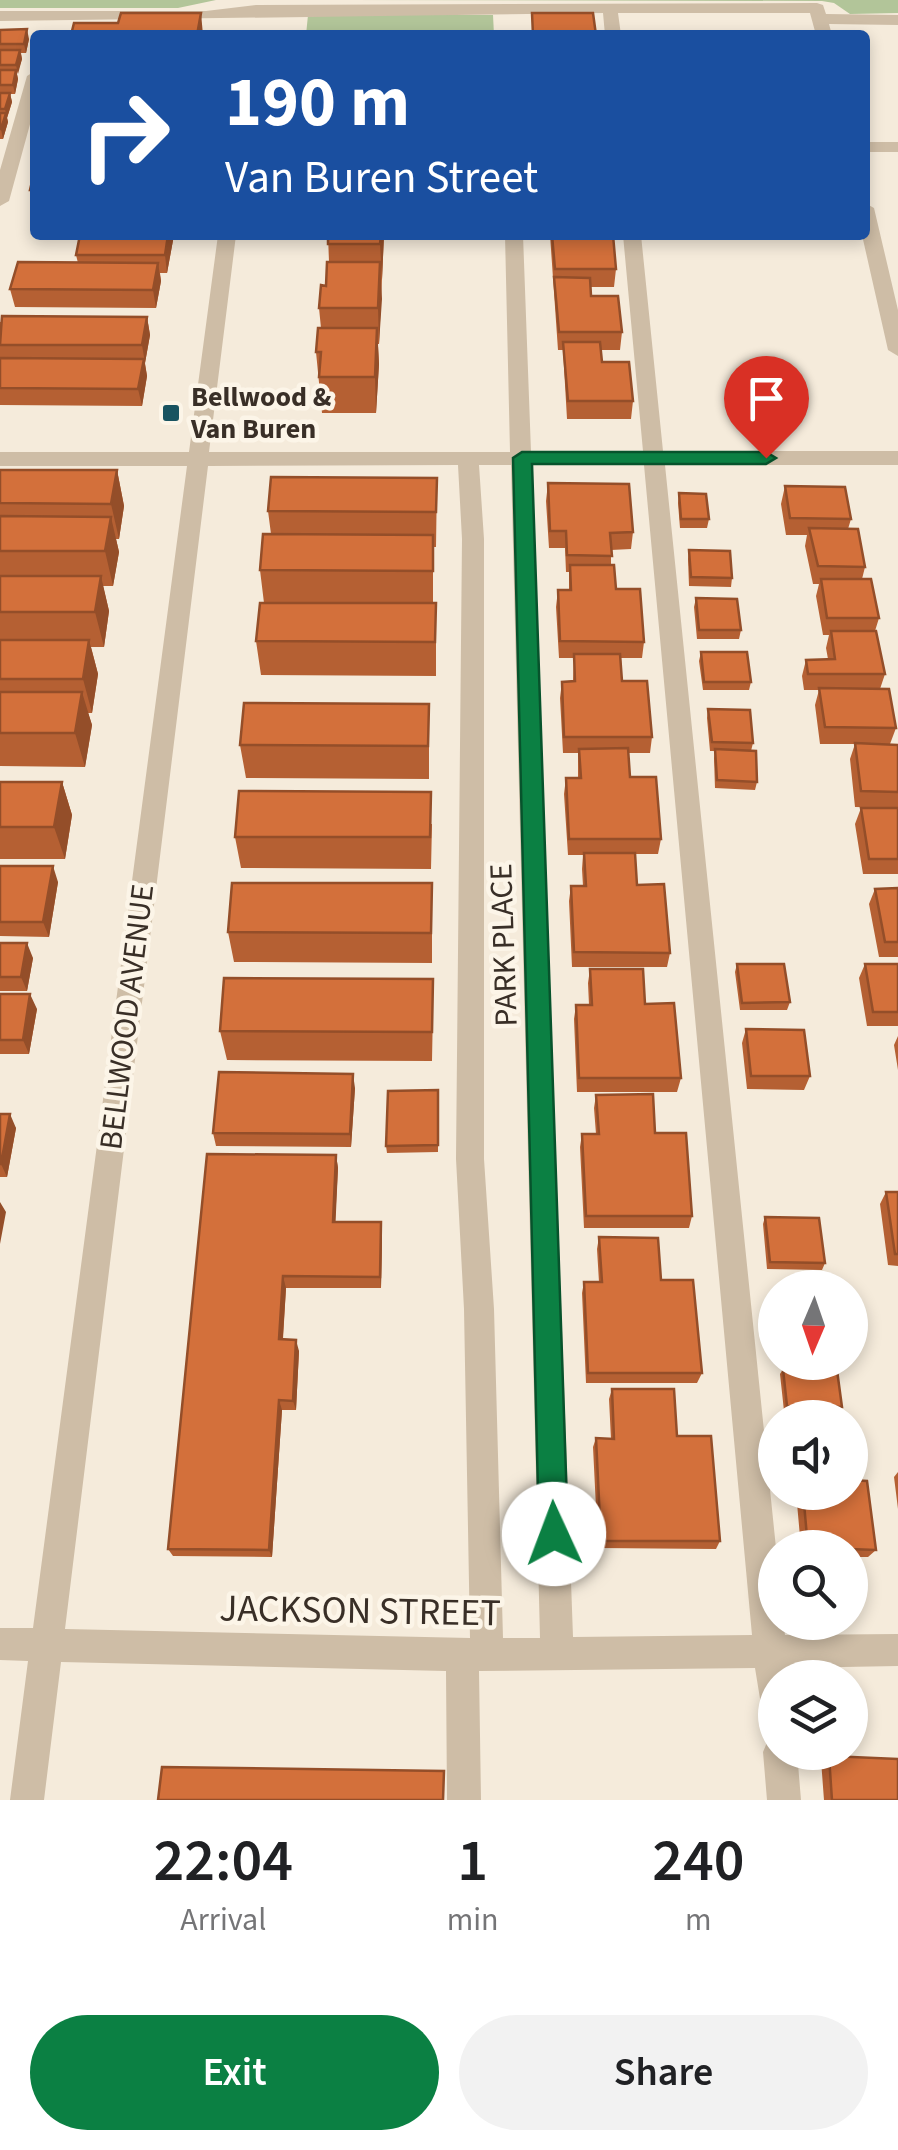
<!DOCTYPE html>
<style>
:root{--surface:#fff;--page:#f2f2f2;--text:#202124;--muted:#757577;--accent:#0b8043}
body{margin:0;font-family:"Source Sans 3",sans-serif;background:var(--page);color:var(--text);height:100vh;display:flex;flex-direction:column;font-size:38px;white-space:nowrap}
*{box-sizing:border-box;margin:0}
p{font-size:32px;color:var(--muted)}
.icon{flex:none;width:55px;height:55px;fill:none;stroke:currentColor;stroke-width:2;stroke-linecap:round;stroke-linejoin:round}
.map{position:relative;height:1800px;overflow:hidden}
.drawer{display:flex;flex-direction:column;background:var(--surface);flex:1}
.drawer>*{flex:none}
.hud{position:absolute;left:30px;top:30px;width:840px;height:210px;border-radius:10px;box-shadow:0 5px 15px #0003;background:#1a4fa0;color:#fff;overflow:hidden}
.needle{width:65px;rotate:182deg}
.fabs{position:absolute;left:758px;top:1270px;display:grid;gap:20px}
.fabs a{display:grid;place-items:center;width:110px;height:110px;border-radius:50%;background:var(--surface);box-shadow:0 5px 15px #0003;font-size:50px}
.pin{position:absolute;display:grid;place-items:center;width:85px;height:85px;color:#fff;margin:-102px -42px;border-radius:50% 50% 50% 0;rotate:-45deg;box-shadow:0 0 10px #0007}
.pin .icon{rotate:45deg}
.me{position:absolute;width:110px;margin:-55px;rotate:358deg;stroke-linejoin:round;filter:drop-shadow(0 0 8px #0008)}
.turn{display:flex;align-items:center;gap:35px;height:210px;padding:0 30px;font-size:45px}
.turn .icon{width:130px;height:130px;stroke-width:2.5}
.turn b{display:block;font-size:70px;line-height:85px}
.eta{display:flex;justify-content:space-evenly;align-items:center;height:170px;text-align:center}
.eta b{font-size:60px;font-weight:600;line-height:70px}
.primary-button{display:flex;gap:20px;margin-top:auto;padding:20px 30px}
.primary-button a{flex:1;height:115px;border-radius:60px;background:var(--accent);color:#fff;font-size:40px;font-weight:600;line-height:115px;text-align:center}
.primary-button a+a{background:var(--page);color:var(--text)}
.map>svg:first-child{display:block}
.green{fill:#b2c599}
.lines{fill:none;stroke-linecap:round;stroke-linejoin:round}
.minor{fill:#cebda6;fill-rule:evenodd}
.wall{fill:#b56033}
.shaded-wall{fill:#944e29}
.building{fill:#d3703b;stroke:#944e29;stroke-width:2.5}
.route{fill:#0b8043;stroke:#07532c;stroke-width:2.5}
.poi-dot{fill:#185360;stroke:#fcf5e8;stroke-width:4}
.labels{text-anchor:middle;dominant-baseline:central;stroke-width:9;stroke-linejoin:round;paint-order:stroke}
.far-poi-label{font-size:28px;font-weight:bold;fill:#392f27;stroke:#fcf5e8;text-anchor:start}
.street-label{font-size:32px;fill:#392f27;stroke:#fcf5e8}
.near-street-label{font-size:38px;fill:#392f27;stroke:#fcf5e8}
</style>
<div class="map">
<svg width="898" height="1800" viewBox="0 0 898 1800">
<rect width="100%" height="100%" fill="#f5ebdb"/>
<path class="green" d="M0,0H216L178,8H0Z
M346,0H898V13L850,14L834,3L822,1Z
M308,15H493L494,35H306Z"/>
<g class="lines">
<path class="minor" d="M817,3L823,5L826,14L898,15V25L829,24L832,35H816L810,13H618L621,35H605L603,13L0,21V11H206L256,5Z
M35,71V106L9,201L0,206V170L27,76Z
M865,142H898V152H865Z
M865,203L874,208L898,310V356L888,350L862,235Z
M218,235H236L209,452H510L505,235H523L531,452L643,451L623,235H641L663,451H898V465H665L776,1548L775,1622H783L785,1635L898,1634V1666L788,1668L789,1678H775V1722L763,1717L755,1668L479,1671L481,1800H447L446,1671L61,1662L44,1800H10L28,1661L0,1660V1628H33L187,466H0V452H189ZM458,465L462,539L456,1159L464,1309L470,1638L65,1629L208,466ZM479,465H511L540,1638H503L494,1309L484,1159V539ZM531,465H644L752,1635L573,1637Z
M775,1737V1752H797L801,1800H767L763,1752L768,1740Z"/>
</g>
<path class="wall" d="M0,30L29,39L26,53H21L22,59L17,74L18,79L15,94H10L12,102L7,118L8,122L3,139H0Z
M35,169V212L30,190Z
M80,235H174L167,273H160L161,281L156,308L15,307L10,289L78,263L76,255Z
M328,235H384L379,344H378L379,364L376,413H322L316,352L321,328L319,308L326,286L329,262Z
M550,235H613L616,269L614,287H590L591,296L622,332L620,350H600L602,362L633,401L631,419H567L563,350H558Z
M147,317L150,335L145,363L147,376L142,406L0,405V322Z
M0,470H117L124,506L119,539H116L119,552L113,586H103L109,611L104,647H91L98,674L92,713H88L92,725L85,767L0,766Z
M437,478L436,547H433V603H436V676L261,675L256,641L264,603L260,570L271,534L268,511Z
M548,483L633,532L631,549L611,550V565L616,589L644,642L642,658H621L622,681L652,737L650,753H628L630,777L661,839L658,854H635L637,885L670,953L667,967H572L569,901L571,886H583L582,869L583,855H568L564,794L566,778H578V753H563L560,698L562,682L573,681L574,658H559L556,607L558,590H569V572H566L565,548H549L546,501Z
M785,486L851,519L848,529L865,567L862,579L879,618L875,631L885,674L880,689L896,728L890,744L898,745V808L855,807L850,759L855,744H820L815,705L819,690H804L802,676L806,660L828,659L826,648L829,635H823L816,596L819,584H813L805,546L807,535H786L781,504Z
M679,493L709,519L707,528H680L678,503Z
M689,550L732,578L731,587L689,586L688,559Z
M696,598L741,630L739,639H697L694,607Z
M701,652L751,682L749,690H703L699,661Z
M429,704V779L246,778L240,745Z
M708,709L753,743L751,751L757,782L755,790L715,788L714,758L715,751H710L707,718Z
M0,782H62L72,815L65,859H0Z
M861,808H898V874H863L855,824Z
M432,824L431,869L241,868L235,837Z
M0,866L58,882L49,937L0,936Z
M432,883V963L234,962L228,932Z
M898,888V957H879L869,904L875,889Z
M0,943L33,958L27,991H0Z
M737,964L790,1002L787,1010H740L735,972Z
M865,964H898V1026H867L859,978Z
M590,969L645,1004L681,1078L677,1092H577L574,1019L576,1005H589L588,983Z
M0,994L37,1009L29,1054H0Z
M433,1008L432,1061L227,1060L220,1031Z
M746,1029L810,1076L804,1090L747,1089L742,1043Z
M898,1036V1070L894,1045Z
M355,1088L351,1147L216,1146L213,1133Z
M438,1090V1152L387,1153L386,1146Z
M596,1095L655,1133L692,1216L689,1228H584L580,1147L582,1134H596L594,1108Z
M0,1114L16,1128L7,1177H0Z
M207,1154L336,1155L338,1168L335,1222L382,1234L381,1288H286L283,1339L299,1351L296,1410H282L272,1557L173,1556L168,1549Z
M886,1192H898V1266L888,1265L880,1204Z
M765,1217L825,1263L822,1270L767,1269L763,1224Z
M599,1237L661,1280L702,1373L697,1383H586L582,1293L584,1282H599L597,1249Z
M783,1369L842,1407L838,1412L784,1411L780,1374Z
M612,1389L720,1541L716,1549L598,1548L593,1447L596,1438L611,1439L609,1399Z
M898,1472V1509L894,1477Z
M796,1492H850L876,1550L868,1557H850V1548H801Z
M829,1756L898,1800H824L821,1760Z"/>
<path class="shaded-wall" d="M201,13L203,35H197Z
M27,29L29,39L26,53L24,44Z
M20,50L22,59L18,74L16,65Z
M16,70L18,79L15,94L13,85Z
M10,93L12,102L7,118L5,109Z
M6,113L8,122L3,139L1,129Z
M168,235H174L167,273L165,255Z
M381,235H384L382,280L380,244Z
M380,262L382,299L379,344L378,308Z
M158,263L161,281L156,308L153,290Z
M147,317L150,335L145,363L142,345Z
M377,328L379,364L376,413L375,377Z
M144,359L147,376L142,406L138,389Z
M117,470L124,506L119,539L111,504Z
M111,517L119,552L113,586L105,551Z
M101,576L109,611L104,647L95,612Z
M89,640L98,674L92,713L83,679Z
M82,692L92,725L85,767L75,733Z
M62,782L72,815L65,859L54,827Z
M53,866L58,882L49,937L43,922Z
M27,943L33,958L27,991L21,977Z
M30,994L37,1009L29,1054L23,1040Z
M353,1074L355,1088L351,1147L350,1134Z
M10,1114L16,1128L7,1177L1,1164Z
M336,1155L338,1168L335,1234L333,1222Z
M0,1202L6,1212L0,1244Z
M381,1222L382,1234L381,1288L380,1277Z
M283,1276L286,1288L282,1350L279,1339Z
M296,1340L299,1351L296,1410L293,1401Z
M279,1400L282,1410L272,1557L269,1550Z"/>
<path class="building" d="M121,13H201L197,35H71L74,23H118Z
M532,13H593L596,35H533Z
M27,29L24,44H0V30Z
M0,50H20L16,65H0Z
M0,70H16L13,85H0Z
M0,93H10L5,109H0Z
M0,113H6L1,129H0Z
M35,169V190H30Z
M80,235H168L165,255H76Z
M328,235H381L380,244H328Z
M552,235H613L616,269H555Z
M18,262L158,263L153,290L10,289Z
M327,262H380L378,308H319L321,285L326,286Z
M554,277L590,278L591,296H618L622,332H559Z
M2,316L147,317L142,345H0Z
M318,328H377L375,377H319L321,352H316Z
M563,342H600L602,362H629L633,401H568Z
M0,358L144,359L138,389L0,388Z
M0,470H117L111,504L0,503Z
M271,477L437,478L436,512L268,511Z
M548,483L629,484L633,532L610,533L612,556L567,555L566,531H550Z
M785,486L845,487L851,519L790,518Z
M679,493L706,494L709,519H681Z
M0,516L111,517L105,551H0Z
M809,528L858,529L865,567L818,566Z
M263,534L433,535V571L260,570Z
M689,550L730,551L732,578L691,577Z
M570,565H614L616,589H640L644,642L560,641L558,590H571Z
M0,576H101L95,612H0Z
M821,579H871L879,618H827Z
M696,598L737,599L741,630H699Z
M260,603H436L435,642L256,641Z
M831,631H876L885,674H808L806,660L835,659Z
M0,640H89L83,679H0Z
M701,652H747L751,682H704Z
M574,654H620L622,681H647L652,737H564L562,682L575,681Z
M819,688L889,689L896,728L825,727Z
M0,692H82L75,733H0Z
M244,703L429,704L428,746L240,745Z
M708,709L750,710L753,743L712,742Z
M855,743L898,745V792L861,791Z
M628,748L630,777H656L661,839H569L566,778H581L579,749Z
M715,749L756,751L757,782L717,780Z
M0,782H62L54,827H0Z
M239,791L431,792L430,837H235Z
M861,808H898V859H869Z
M584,853H635L637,885L664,884L670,953L574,952L571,886H586Z
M0,866H53L43,922H0Z
M232,883H432L431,933L228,932Z
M898,888V942H885L875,889Z
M0,943H27L21,977H0Z
M737,964H784L790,1002L742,1003Z
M865,964H898V1012H873Z
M590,969H643L645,1004L674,1003L681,1078H579L576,1005H592Z
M224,978L433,979L432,1032L220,1031Z
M0,994H30L23,1040H0Z
M746,1029L804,1030L810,1076H751Z
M219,1072L353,1074L350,1134L213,1133Z
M438,1090V1145L386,1146L388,1091Z
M653,1094L655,1133H686L692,1216H586L582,1134H599L596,1095Z
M0,1114H10L1,1164H0Z
M207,1154L336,1155L333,1222H381L380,1277L283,1276L279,1339L296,1340L293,1401L279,1400L269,1550L168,1549Z
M886,1192H898V1254H895Z
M765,1217L819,1218L825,1263L770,1262Z
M599,1237L658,1238L661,1280H693L702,1373H588L584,1282H602Z
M783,1369L837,1370L842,1407L787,1406Z
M612,1389H674L677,1436H711L720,1541H601L596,1438L614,1439Z
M850,1480L867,1481L876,1550L850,1549V1548H808L803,1492H850Z
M829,1756L898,1759V1800H832Z
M162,1767L444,1771L443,1800H158Z"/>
<path class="route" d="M522,452H766L776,458L766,464H532L568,1534L564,1544L554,1548L544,1544L539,1534L513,458Z"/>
<rect class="poi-dot" x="161" y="403" width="20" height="20" rx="5"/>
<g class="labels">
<g class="far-poi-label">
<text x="191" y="397">Bellwood &amp;<tspan x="191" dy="32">Van Buren</tspan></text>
</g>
<g class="street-label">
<text transform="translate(504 945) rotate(-92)">PARK PLACE</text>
<text transform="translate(127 1017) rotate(-83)">BELLWOOD AVENUE</text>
</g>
<g class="near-street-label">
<text transform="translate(360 1611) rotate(1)">JACKSON STREET</text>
</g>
</g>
</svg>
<div class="fabs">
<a><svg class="needle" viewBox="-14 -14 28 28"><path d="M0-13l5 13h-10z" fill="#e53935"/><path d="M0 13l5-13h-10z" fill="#757577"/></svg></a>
<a><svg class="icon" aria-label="sound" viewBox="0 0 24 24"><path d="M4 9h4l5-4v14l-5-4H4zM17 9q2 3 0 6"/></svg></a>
<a><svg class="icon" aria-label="search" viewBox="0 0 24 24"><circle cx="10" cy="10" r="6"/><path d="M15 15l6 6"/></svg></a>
<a><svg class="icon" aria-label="layers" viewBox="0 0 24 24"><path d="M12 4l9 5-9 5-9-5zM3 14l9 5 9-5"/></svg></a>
</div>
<div class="pin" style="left:766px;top:458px;background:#d93025"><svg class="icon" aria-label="arrive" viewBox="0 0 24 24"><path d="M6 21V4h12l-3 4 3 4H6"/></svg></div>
<svg class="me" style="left:554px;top:1534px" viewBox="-20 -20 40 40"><circle r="19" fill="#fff"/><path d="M0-13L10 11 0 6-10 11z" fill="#0b8043"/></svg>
<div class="hud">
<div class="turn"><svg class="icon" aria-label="right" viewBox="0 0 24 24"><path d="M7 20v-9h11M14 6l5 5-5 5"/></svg><div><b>190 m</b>Van Buren Street</div></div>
</div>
</div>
<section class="drawer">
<div class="eta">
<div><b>22:04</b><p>Arrival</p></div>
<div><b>1</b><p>min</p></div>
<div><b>240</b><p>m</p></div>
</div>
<div class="primary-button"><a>Exit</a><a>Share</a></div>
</section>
